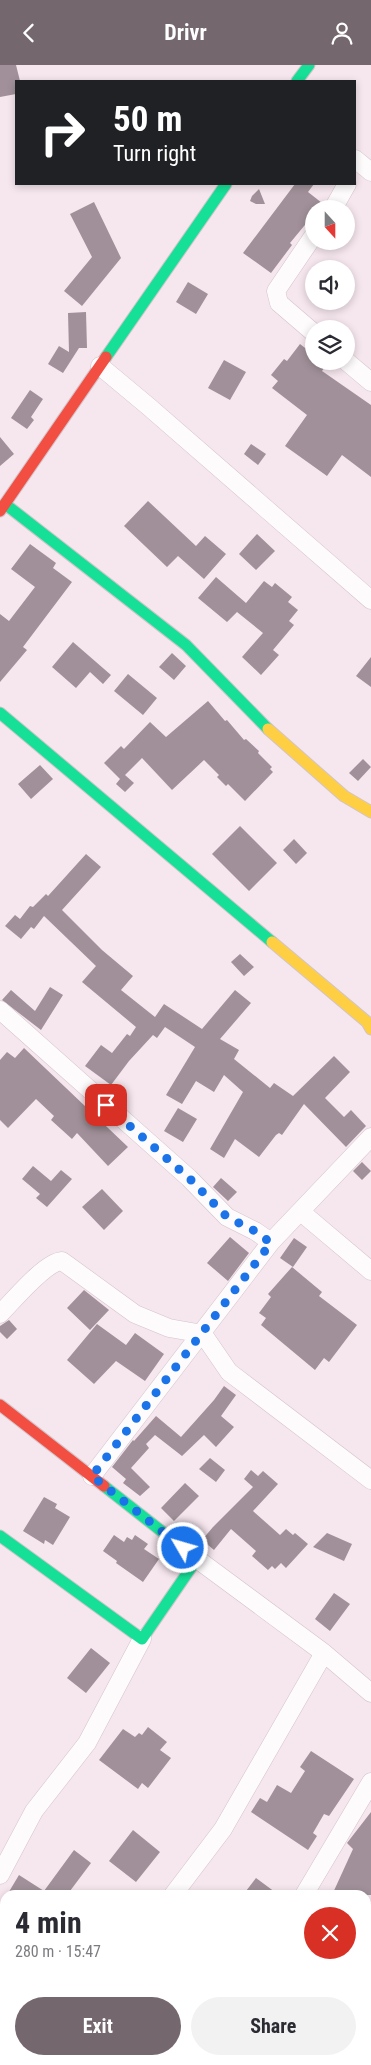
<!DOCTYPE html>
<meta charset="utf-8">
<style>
:root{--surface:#fff;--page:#f2f2f3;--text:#2b2b33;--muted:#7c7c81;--accent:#75676e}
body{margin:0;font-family:"Roboto Condensed",sans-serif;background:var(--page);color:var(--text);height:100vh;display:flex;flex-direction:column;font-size:19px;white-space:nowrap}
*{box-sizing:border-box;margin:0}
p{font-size:16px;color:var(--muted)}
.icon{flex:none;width:28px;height:28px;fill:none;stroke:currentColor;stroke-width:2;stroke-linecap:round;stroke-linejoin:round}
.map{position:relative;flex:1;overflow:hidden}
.side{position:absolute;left:0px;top:1825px;width:371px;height:175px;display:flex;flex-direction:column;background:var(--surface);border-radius:15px 15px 0 0;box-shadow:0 2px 8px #0003}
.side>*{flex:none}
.top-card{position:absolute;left:15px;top:15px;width:341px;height:105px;border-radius:0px;box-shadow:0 2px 8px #0003;background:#202124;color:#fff;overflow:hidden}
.needle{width:32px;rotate:159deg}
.tools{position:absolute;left:305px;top:135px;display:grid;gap:10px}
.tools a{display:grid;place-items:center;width:50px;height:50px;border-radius:50%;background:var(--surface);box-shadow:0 2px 8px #0003;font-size:25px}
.pin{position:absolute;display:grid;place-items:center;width:42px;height:42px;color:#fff;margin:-21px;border-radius:10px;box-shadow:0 2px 8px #0006}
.me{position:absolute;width:55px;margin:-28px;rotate:308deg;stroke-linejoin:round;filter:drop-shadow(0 0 4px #0008)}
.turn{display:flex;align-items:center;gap:18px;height:105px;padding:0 15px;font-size:22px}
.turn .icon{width:65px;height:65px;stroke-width:2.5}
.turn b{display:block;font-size:35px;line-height:42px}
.round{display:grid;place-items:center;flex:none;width:52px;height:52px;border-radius:26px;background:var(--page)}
.head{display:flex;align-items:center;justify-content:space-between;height:85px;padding:0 15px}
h1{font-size:30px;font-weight:700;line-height:38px}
.action{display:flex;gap:10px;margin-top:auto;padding:10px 15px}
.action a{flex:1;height:58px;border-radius:30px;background:var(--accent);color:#fff;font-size:20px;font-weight:700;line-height:58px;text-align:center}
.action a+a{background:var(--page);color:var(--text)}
header{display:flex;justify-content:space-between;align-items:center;height:65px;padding:0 15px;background:var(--accent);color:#fff;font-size:22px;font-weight:700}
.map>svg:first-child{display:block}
.building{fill:#a19099}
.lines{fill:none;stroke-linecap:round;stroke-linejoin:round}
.street-casing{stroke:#d2c4cb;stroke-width:19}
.fast-casing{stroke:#d2c4cb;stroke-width:13}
.slow-casing{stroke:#d2c4cb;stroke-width:13}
.jam-casing{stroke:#d2c4cb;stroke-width:13}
.street{stroke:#fefbfc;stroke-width:18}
.fast{stroke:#16e098;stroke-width:11}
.slow{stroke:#ffcf43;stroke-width:11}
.jam{stroke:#f24e42;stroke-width:11}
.route{stroke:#1a73e8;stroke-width:9;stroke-dasharray:0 16.2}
</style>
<header><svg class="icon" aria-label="back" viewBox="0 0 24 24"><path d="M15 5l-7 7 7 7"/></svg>Drivr<svg class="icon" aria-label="person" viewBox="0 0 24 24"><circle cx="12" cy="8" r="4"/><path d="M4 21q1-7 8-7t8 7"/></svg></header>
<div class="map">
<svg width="371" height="2000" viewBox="0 0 371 2000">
<rect width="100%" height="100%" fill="#f6e6ee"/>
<path class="building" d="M0,0H16L20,16H16V29L0,32Z
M295,119H314L308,127L322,138L318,144H314V149L290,178L292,180L271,208L243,188Z
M259,124L265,139H256L250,136L252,131Z
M94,137L121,193L82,241L64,226L92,192L70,149Z
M188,217L208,229L196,249L176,237Z
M86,247L87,283H79L63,308L48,299L59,281L69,287L68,248Z
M300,279L314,290V296H329L322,306L371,340V412L342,390L327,411L285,381L307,350L272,323L278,316L271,310L284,294L287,296Z
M224,295L246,307L230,335L208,323Z
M30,325L43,334L31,352L34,355L27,364L11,353Z
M0,372L14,389L0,401Z
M251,379L266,389L258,400L244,389Z
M148,436L196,481L205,471L226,489L204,514L178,491L167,502L124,461Z
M257,469L275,486L256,505L239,489Z
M30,479L56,498L53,503L72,517L23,582L27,585L0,617V549L9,556L35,522L11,504Z
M216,512L246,538L264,516L272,522L275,518L292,532L288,537L298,545L289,556L294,560L273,585L279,590L261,610L242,592L263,568L237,547L227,557L198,533Z
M73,577L111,610L103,619L90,607L76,623L52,602Z
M172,588L186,601L174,615L159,602Z
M371,592V622L356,611Z
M128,609L157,633L143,650L114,626Z
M208,636L225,656L227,655L244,675L246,674L259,686L258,688L272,702L270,704L273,707L245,736L228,719L226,721L217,712L219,710L204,695L172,725L142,693L125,710L134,718L125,727L116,719L120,714L104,698L121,681L124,684L150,657L166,672Z
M363,694L371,702L358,716L349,708Z
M40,700L53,714L31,734L18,719Z
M240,761L277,798L249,826L212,789Z
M294,774L307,788L296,799L283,785Z
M86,789L101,802L62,845L102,885L133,911L121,925L155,952L164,939L202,964L235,925L251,938L220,974L239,985L234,994L270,1023L274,1018L293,1031L334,991L350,1007L325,1033L344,1052L351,1045L366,1061L346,1082L304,1039L282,1070L279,1068L276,1070L259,1092L235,1074L224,1093L210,1084L243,1027L224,1010L214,1027L196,1016L182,1039L166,1030L195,982L165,962L157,973L153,970L129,996L111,1020L85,1001L101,980L112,988L127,969L130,971L136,962L82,917L96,901L44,851L34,864L31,862L21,874L5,861L15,850L20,854L30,841L33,842L46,829L48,831Z
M240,889L254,902L244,911L231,897Z
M50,922L63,930L41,965L2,935L11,925L35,946Z
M24,983L128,1082L108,1101L77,1068L72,1074L51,1055L54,1051L36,1034L8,1063L0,1055V995L7,987L15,993Z
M178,1043L197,1054L183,1077L164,1066Z
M362,1097L371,1106L362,1115L353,1106Z
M33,1101L51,1116L61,1105L72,1114L47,1142L36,1133L40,1129L22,1114Z
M221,1113L237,1127L228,1136L213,1122Z
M102,1124L123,1146L104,1165L82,1142Z
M230,1172L249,1188L228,1216L207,1198Z
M294,1173L307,1182L293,1202L280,1193Z
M292,1202L322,1227L319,1231L357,1260L329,1297L324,1293L315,1305L261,1260L266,1253L259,1248L271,1232L268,1229Z
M84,1225L109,1245L90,1265L67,1243Z
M9,1255L17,1264L7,1274L0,1267V1261Z
M97,1259L126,1280L135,1268L164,1289L145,1316L116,1296L94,1319L67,1295Z
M224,1321L236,1330L221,1351L234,1362L216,1382L204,1370L182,1391L155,1370L146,1379L149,1383L131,1403L150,1422L140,1431L123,1418L126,1414L112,1402L133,1375L134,1376L156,1351L181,1372L214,1335Z
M210,1393L225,1405L216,1417L199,1404Z
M251,1405L258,1411L263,1406L278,1419L253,1446L280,1470L286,1464L293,1470L295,1468L308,1479L286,1503L281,1498L275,1504L272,1501L268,1505L252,1491L256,1486L231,1464L214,1485L202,1475L213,1462L253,1422L244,1414Z
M185,1418L199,1431L174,1456L161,1443Z
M44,1432L57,1439L55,1443L70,1452L53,1480L45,1475L44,1479L23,1466Z
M327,1468L352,1479L344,1496L313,1482Z
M114,1470L124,1477L127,1472L132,1475L135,1470L148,1479L144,1484L159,1494L143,1517L116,1498L117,1496L103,1486Z
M334,1528L350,1539L330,1566L315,1554Z
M91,1583L110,1598L86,1628L67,1613Z
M148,1662L167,1677L160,1685L171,1693L148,1723L142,1718L138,1724L99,1695L123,1664L135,1672L139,1668L142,1670Z
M311,1686L354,1714L329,1751L324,1749L313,1768L317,1771L308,1785L251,1747L260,1733L267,1737L277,1720L291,1728L305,1706L300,1702Z
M371,1747V1830H332L353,1784L347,1778Z
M133,1765L160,1787L136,1817L109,1796Z
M74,1785L91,1798L67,1830H7L19,1810L44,1826Z
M256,1813L279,1830H243Z"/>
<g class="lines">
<defs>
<path id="street" d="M355,94L371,107
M333,144L347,119
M314,170L276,226L279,238L314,268
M346,296L371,317
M100,301L148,341L371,535
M0,945L189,1113L227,1152L255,1166L271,1177
M301,1147L371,1206
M0,1249C13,1236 45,1197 62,1196L135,1249L169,1263L203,1269L229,1307L371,1415
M92,1411L271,1177L371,1072
M197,1494L324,1588L371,1628
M0,1810L34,1746L87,1678L142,1574
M173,1830L223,1764L324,1588
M304,1830L371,1717
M0,1919L5,1924
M85,1995L90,2000
M279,2000L289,1995L299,2000"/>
<path id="fast" d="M297,16L309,0
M106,292L226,119
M5,439L186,580L268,664
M0,648L272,877
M0,1471L142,1574L197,1494L104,1421"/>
<path id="slow" d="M268,664L344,731L371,747
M272,877L367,957L371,964"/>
<path id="jam" d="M0,446L106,292
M0,1340L104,1421"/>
</defs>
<use href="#street" class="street-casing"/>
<use href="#fast" class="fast-casing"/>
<use href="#slow" class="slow-casing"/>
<use href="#jam" class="jam-casing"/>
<use href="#street" class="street"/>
<use href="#fast" class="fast"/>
<use href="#slow" class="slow"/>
<use href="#jam" class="jam"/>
</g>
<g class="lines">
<path class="route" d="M106,1040L189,1113L227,1152L255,1166L271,1178L92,1411L183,1483"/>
</g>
</svg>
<div class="tools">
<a><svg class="needle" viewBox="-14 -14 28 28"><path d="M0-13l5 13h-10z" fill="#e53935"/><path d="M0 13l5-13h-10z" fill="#7c7c81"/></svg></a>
<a><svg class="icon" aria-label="sound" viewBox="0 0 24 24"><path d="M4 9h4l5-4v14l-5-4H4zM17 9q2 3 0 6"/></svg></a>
<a><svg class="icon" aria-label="layers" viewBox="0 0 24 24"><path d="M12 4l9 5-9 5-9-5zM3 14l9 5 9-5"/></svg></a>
</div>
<div class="pin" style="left:106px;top:1040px;background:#d93025"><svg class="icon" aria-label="arrive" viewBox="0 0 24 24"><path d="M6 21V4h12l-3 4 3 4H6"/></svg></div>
<svg class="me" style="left:183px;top:1483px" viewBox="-20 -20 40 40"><circle r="17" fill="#1a73e8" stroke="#fff" stroke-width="3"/><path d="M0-11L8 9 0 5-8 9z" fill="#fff"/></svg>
<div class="top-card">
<div class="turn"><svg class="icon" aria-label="right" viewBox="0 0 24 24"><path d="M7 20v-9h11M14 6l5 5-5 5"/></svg><div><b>50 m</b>Turn right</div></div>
</div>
<section class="side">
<div class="head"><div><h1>4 min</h1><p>280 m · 15:47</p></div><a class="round" style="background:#d93025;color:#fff"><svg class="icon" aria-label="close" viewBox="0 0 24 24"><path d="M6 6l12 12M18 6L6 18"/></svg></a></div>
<div class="action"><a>Exit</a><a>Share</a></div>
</section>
</div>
